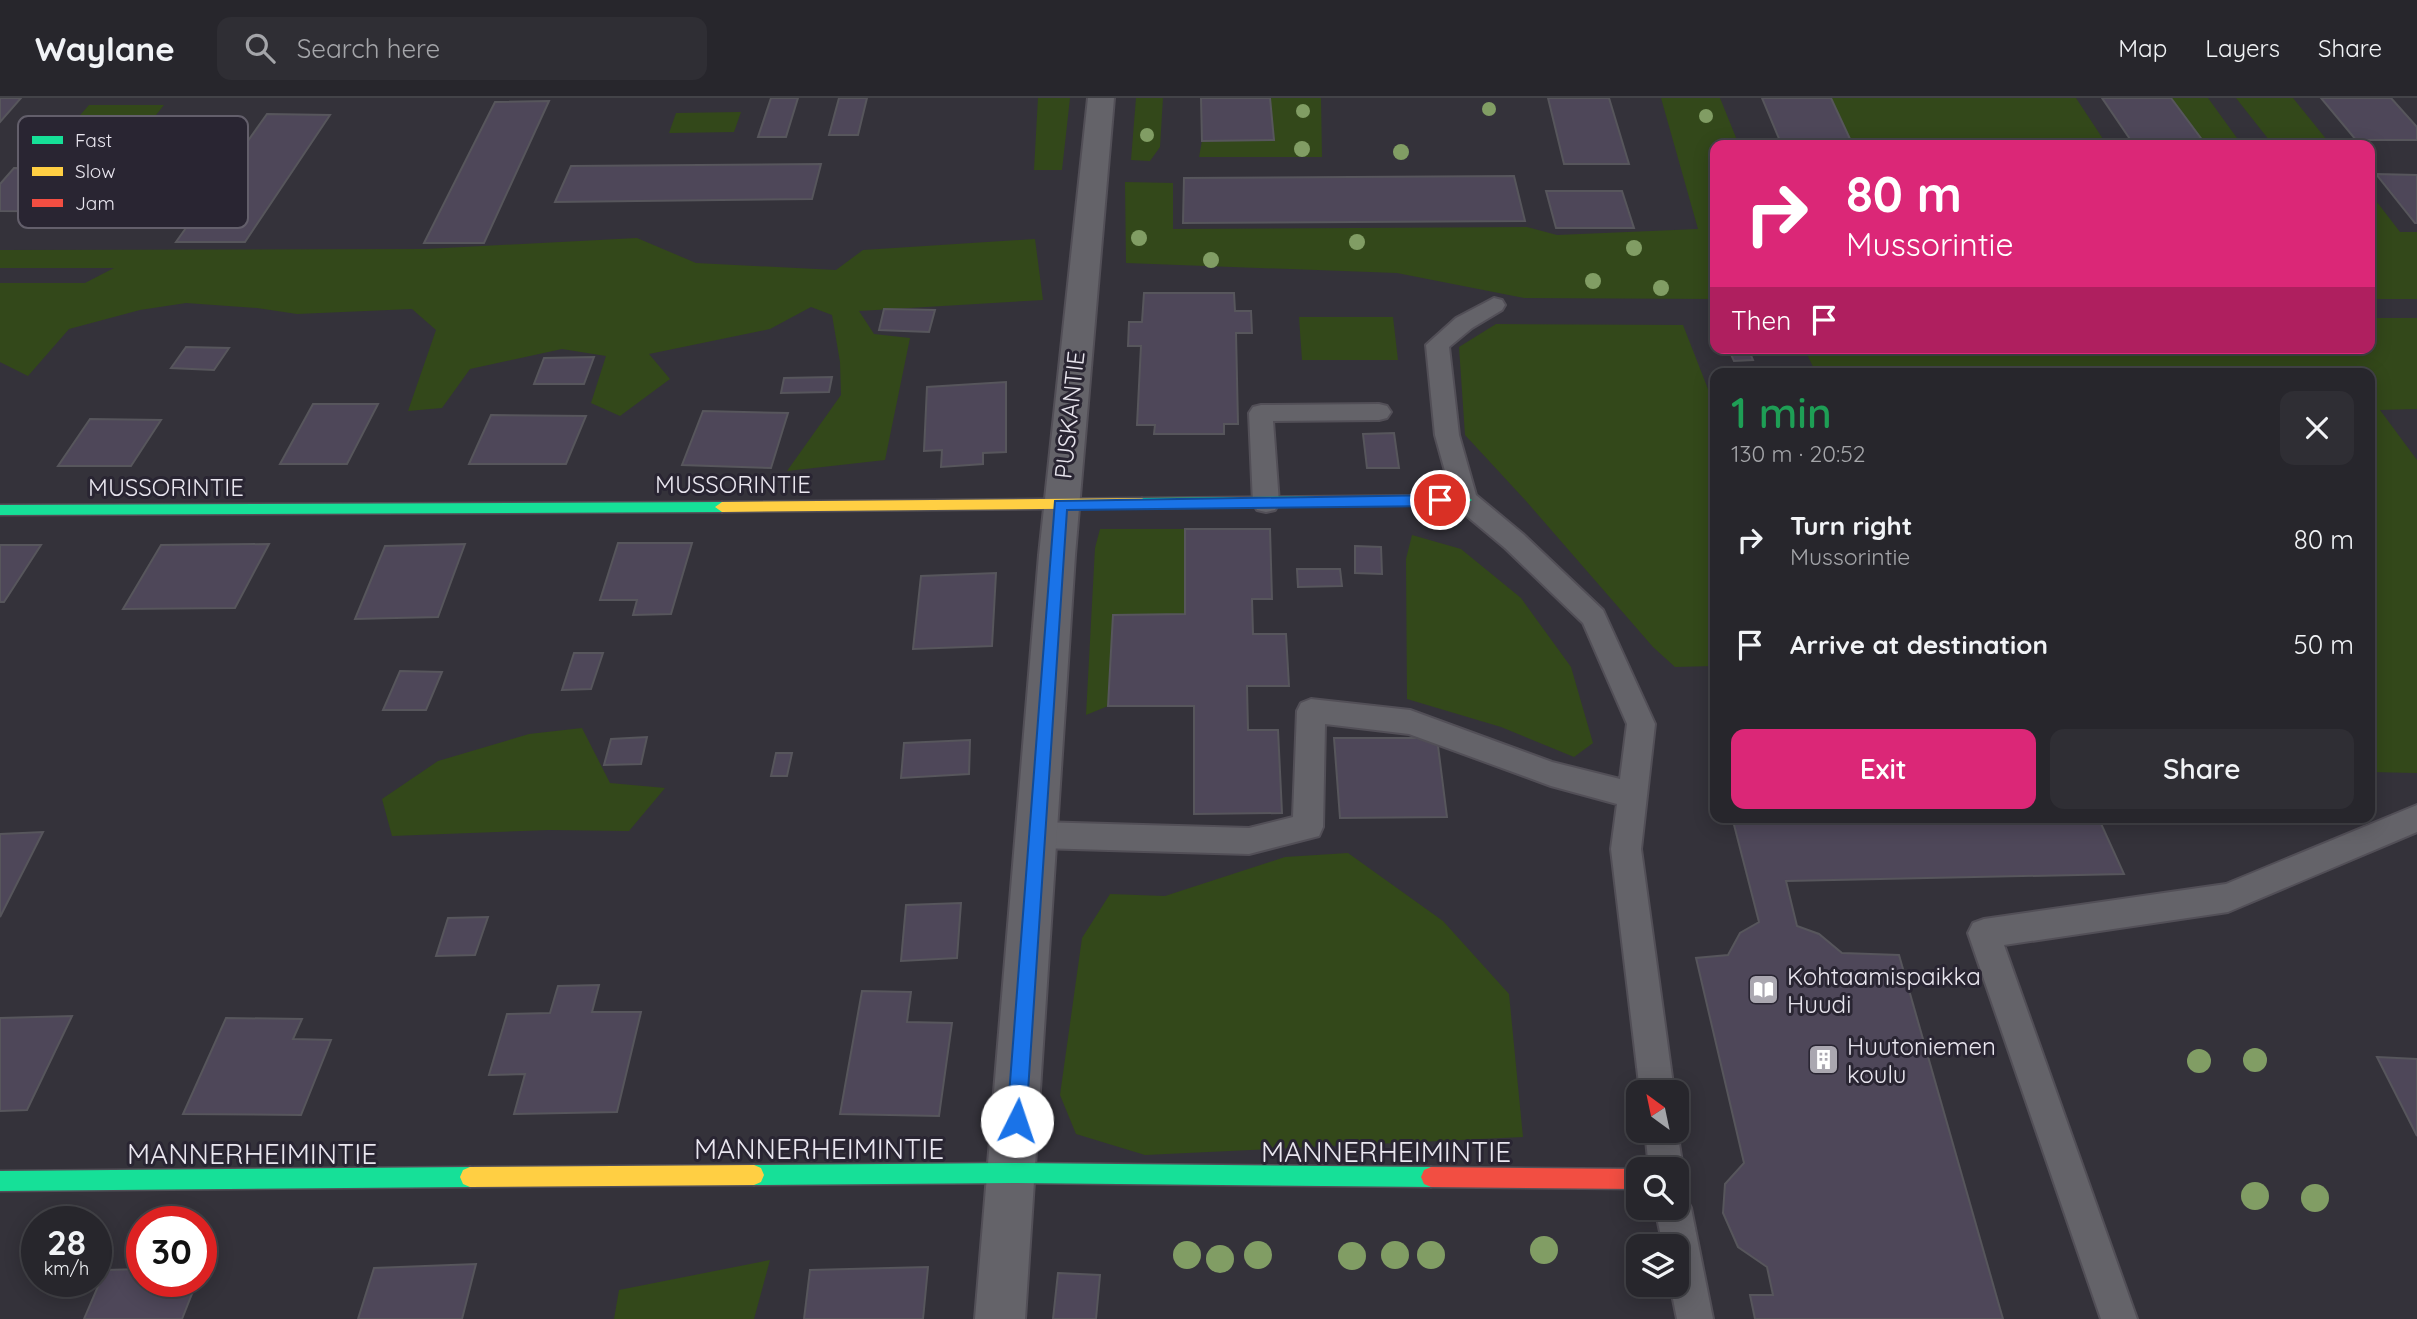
<!DOCTYPE html>
<meta charset="utf-8">
<style>
:root{--surface:#27262c;--page:#2f2e34;--text:#f1f3f6;--muted:#a4a5a9;--line:#434348;--accent:#db2777}
body{margin:0;font-family:Quicksand,sans-serif;background:var(--page);color:var(--text);height:100vh;display:flex;flex-direction:column;font-size:26px;white-space:nowrap}
*{box-sizing:border-box;margin:0}
p{font-size:23px;color:var(--muted)}
.icon{flex:none;width:38px;height:38px;fill:none;stroke:currentColor;stroke-width:2;stroke-linecap:round;stroke-linejoin:round}
.map{position:relative;flex:1;overflow:hidden}
.drawer{position:absolute;left:1710px;top:270px;width:665px;height:455px;display:flex;flex-direction:column;background:var(--surface);border-radius:14px;box-shadow:0 4px 18px #0003,0 0 0 2px var(--line)}
.drawer>*{flex:none}
.top-card{position:absolute;left:1710px;top:42px;width:665px;height:214px;border-radius:14px;box-shadow:0 4px 18px #0003,0 0 0 2px var(--line);background:#db2777;color:#fff;overflow:hidden}
.needle{width:46px;rotate:327deg}
.controls{position:absolute;left:1626px;top:982px;display:grid;gap:14px}
.controls a{display:grid;place-items:center;width:63px;height:63px;border-radius:14px;background:var(--surface);box-shadow:0 4px 18px #0003,0 0 0 2px var(--line);font-size:35px}
.speed{position:absolute;left:21px;top:1108px;display:flex;gap:14px;font-size:35px;font-weight:700;text-align:center}
.speed>*{display:grid;place-content:center;width:91px;height:91px;border-radius:50%;background:var(--surface);box-shadow:0 4px 18px #0003,0 0 0 2px var(--line);line-height:1}
.speed small{font-size:18px;font-weight:400}
.speed .limit{border:10px solid #d22;background:#fff;color:#111}
.pin{position:absolute;display:grid;place-items:center;width:60px;height:60px;color:#fff;margin:-30px;border:4px solid #fff;border-radius:50%;box-shadow:0 2px 7px #0007}
.me{position:absolute;width:77px;margin:-38px;rotate:4deg;stroke-linejoin:round;filter:drop-shadow(0 0 5px #0008)}
.turn{display:flex;align-items:center;gap:24px;height:147px;padding:0 21px;font-size:32px}
.turn .icon{width:91px;height:91px;stroke-width:2.5}
.turn b{display:block;font-size:49px;line-height:60px}
.then{display:flex;align-items:center;height:66px;padding:0 21px;background:#0003;gap:14px;font-size:26px}
.round{display:grid;place-items:center;flex:none;width:74px;height:74px;border-radius:14px;background:var(--page)}
.summary{display:flex;align-items:center;justify-content:space-between;height:119px;padding:0 21px}
h1{font-size:42px;font-weight:600;line-height:52px;color:#1e9e55}
.primary-button{display:flex;gap:14px;margin-top:auto;padding:14px 21px}
.primary-button a{flex:1;height:80px;border-radius:14px;background:var(--accent);color:#fff;font-size:28px;font-weight:600;line-height:80px;text-align:center}
.primary-button a+a{background:var(--page);color:var(--text)}
ul{padding:0;list-style:none}
li{display:flex;align-items:center;gap:21px;height:105px;padding:0 21px}
li div{flex:1}
li b{display:block;font-size:26px}
li em{font-style:normal}
header{display:flex;align-items:center;gap:42px;box-sizing:border-box;height:98px;padding:0 35px;background:var(--surface);border-bottom:2px solid var(--line)}
header strong{font-size:33px}
nav{display:flex;gap:38px;margin-inline-start:auto;font-size:24px}
.search{width:490px;height:63px;background:var(--page);display:flex;align-items:center;gap:18px;box-sizing:border-box;padding:0 24px;border-radius:14px;color:var(--muted);font-size:26px}
.map>svg:first-child{display:block}
.green{fill:#33481a}
.building{fill:#4e4759;stroke:#57565c;stroke-width:2}
.lines{fill:none;stroke-linecap:round;stroke-linejoin:round}
.lane-casing{stroke:#524f57;stroke-width:4}
.street-casing{stroke:#524f57;stroke-width:4}
.fast-casing{stroke:#524f57;stroke-width:3}
.slow-casing{stroke:#524f57;stroke-width:3}
.jam-casing{stroke:#524f57;stroke-width:3}
.lane{fill:#646369;fill-rule:evenodd}
.street{fill:#646369;fill-rule:evenodd}
.fast{fill:#16e098;fill-rule:evenodd}
.slow{fill:#ffcf43;fill-rule:evenodd}
.jam{fill:#f24e42;fill-rule:evenodd}
.tree{fill:#819d64}
.route{fill:#1a73e8;stroke:#114b97;stroke-width:2}
.labels{text-anchor:middle;dominant-baseline:central;stroke-width:6;stroke-linejoin:round;paint-order:stroke}
.street-label{font-size:24px;fill:#e9e6ef;stroke:#292532}
.poi-label{font-size:24px;fill:#e9e6ef;stroke:#292532;text-anchor:start}
.near-street-label{font-size:28px;fill:#e9e6ef;stroke:#292532}
.key{fill:#292532;stroke:#635f6b;stroke-width:2}
.key-label{font-size:19px;fill:#e9e6ef}
</style>
<header>
<strong>Waylane</strong>
<div class="search"><svg class="icon" aria-label="search" viewBox="0 0 24 24"><circle cx="10" cy="10" r="6"/><path d="M15 15l6 6"/></svg>Search here</div>
<nav><a>Map</a><a>Layers</a><a>Share</a></nav>
</header>
<div class="map">
<svg width="2417" height="1221" viewBox="0 0 2417 1221">
<rect width="100%" height="100%" fill="#34323a"/>
<path class="green" d="M1038,0H1070L1062,72H1034Z
M1136,0H1163L1160,49L1150,63L1131,62Z
M1270,0H1321L1322,59H1199L1202,43L1273,42Z
M1661,0H1720L1739,47H1715V201L1524,200L1397,175L1126,165L1125,84L1173,85V131L1527,129L1557,137L1698,131Z
M1831,0H2076L2107,47H1852Z
M2171,0H2208L2242,47H2206Z
M2236,0H2293L2331,47H2273Z
M89,7H164L137,41L60,40Z
M741,14L734,34L669,35L676,15Z
M2370,95L2400,134H2417V201H2370Z
M637,140L696,165L836,172L863,152L1035,141L1043,202L859,213L874,236L910,240L885,362L787,373L841,297L840,264L832,217L811,209L770,231L649,256L670,281L620,318L591,305L606,258L562,251L470,271L442,310L408,313L436,232L412,211L297,216L257,210L186,205L140,212L69,231L28,278L0,264V185H85L114,170H0V152L426,151Z
M1299,219H1393L1398,262H1302Z
M2370,220H2417V311L2380,312L2417,362V675L2370,674V275H1816L1804,250H2370Z
M1496,226L1683,227L1715,309V568L1675,569L1653,549L1526,403L1465,337L1459,249Z
M1100,431H1185V516L1113,517L1108,608L1086,617L1095,450Z
M1412,437L1461,451L1521,500L1571,569L1593,645L1574,659L1501,629L1407,601L1406,461Z
M582,630L610,685L665,690L629,733L549,732L392,738L382,701L438,663L529,636Z
M1348,755L1443,823L1509,896L1523,1039L1145,1057L1076,1036L1060,997L1082,840L1110,796L1165,798L1285,759Z
M770,1162L754,1221H614L619,1192Z"/>
<path class="building" d="M0,0H21L0,24Z
M771,0H798L786,39H758Z
M839,0H867L858,37H829Z
M1201,0H1270L1274,42L1202,43Z
M1548,0H1609L1629,66H1564Z
M1762,0H1831L1851,43H1780Z
M2102,0H2171L2206,47H2134Z
M2321,0H2391L2417,29V42H2356Z
M549,3L484,145H424L495,4Z
M267,16L330,17L245,144H176Z
M821,66L812,101L555,104L571,68Z
M14,70L173,71L141,114L0,113V86Z
M2376,76L2417,77V125H2415Z
M1514,78L1525,123L1183,125L1184,80Z
M1546,93H1622L1634,130H1556Z
M1144,195H1234L1235,213H1251L1252,235H1236L1238,326H1224V336H1154L1155,327H1137L1141,248H1128L1129,224H1142Z
M884,211L935,212L929,234L879,232Z
M186,249L229,250L214,272L171,270Z
M1728,250H1748L1753,262L1734,263Z
M594,259L584,286H534L544,260Z
M832,279L829,294L781,295L784,280Z
M1006,284V354L983,355V366L941,369L942,352L924,353L927,289Z
M313,306H378L347,366H280Z
M703,313L788,315L771,370L682,367Z
M491,317L586,318L566,366H469Z
M90,321L161,322L131,368H58Z
M1394,335L1399,370H1367L1363,336Z
M1185,431H1270L1272,501H1252L1253,536H1286L1289,588H1247L1248,632H1278L1282,715L1194,716V608H1108L1113,517L1185,516Z
M618,445H692L671,516L633,517L637,502H600Z
M269,446L235,510L123,511L161,447Z
M465,446L438,519L355,521L385,448Z
M0,447H41L4,504H0Z
M1355,448L1381,449L1382,476L1355,475Z
M1297,471H1340L1342,488L1298,489Z
M996,475L992,548L913,551L921,478Z
M574,555H603L591,591L562,592Z
M400,573L442,574L426,612H383Z
M647,639L641,666L604,667L611,641Z
M1334,640H1437L1447,719L1340,720Z
M970,642L969,676L901,680L904,645Z
M776,655H792L787,678H771Z
M1732,719H2098L2124,776L1786,783L1797,828L1819,836L1842,855L1899,857L2003,1221H1755L1750,1197H1773L1767,1169L1738,1149L1723,1115L1725,1086L1744,1065L1696,860L1728,857L1740,835L1759,824Z
M43,734L0,819V736Z
M961,805L957,860L901,863L906,807Z
M488,819L475,857L436,858L448,820Z
M599,887L592,914H641L617,1014L514,1016L525,976L489,977L507,916L550,915L558,888Z
M862,893L911,894L907,924L952,925L939,1018L840,1016Z
M72,918L27,1012L0,1013V920Z
M226,920L302,921L293,941L331,942L301,1017L183,1016Z
M2377,959L2417,961V1038Z
M476,1166L462,1221H358L374,1170Z
M928,1169L923,1221H804L810,1172Z
M142,1171V1183H197L182,1221H84L105,1172Z
M1058,1175L1100,1177L1096,1221H1053Z"/>
<g class="lines">
<defs>
<path id="lane" d="M1494,200L1502,202L1505,207L1502,212L1472,230L1449,249L1459,337L1476,397L1523,436L1603,512L1655,626L1641,751L1674,994H1640L1611,751L1617,706L1551,688L1409,636L1325,626L1323,729L1319,738L1249,756L1038,750L1027,746L1023,737L1027,728L1038,724L1249,730L1293,719L1297,613L1301,605L1311,601L1410,612L1552,664L1620,681L1627,626L1583,525L1505,450L1456,409L1453,402L1435,337L1426,247L1456,220Z
M1379,306L1387,308L1391,314L1387,320L1379,322L1273,323L1279,405L1275,412L1266,414L1257,412L1253,405L1249,315L1253,309L1261,307Z
M2417,707V734L2228,814L2004,847L2137,1221H2101L1968,835L1973,825L1984,821L2226,786Z
M1676,1026L1683,1071L1676,1084V1071H1649L1645,1032H1676Z
M1676,1094L1685,1098L1691,1110L1713,1221H1677L1670,1186H1676V1148H1663L1655,1110H1676Z"/>
<path id="street" d="M1088,0H1114L1075,457L1025,1221H975L1039,457Z"/>
<path id="fast" d="M1465,397L1472,402L1465,407L1142,410L1135,405L1142,400Z
M722,404L729,409L722,414L0,417V407Z
M1013,1065L1431,1069L1438,1072L1441,1079L1438,1086L1431,1089L1013,1085L754,1087L747,1084L744,1077L747,1070L754,1067Z
M470,1069L477,1072L480,1079L477,1086L470,1089L0,1093V1073Z"/>
<path id="slow" d="M1142,400L1149,405L1142,410L722,414L715,409L722,404Z
M754,1067L761,1070L764,1077L761,1084L754,1087L470,1089L463,1086L460,1079L463,1072L470,1069Z"/>
<path id="jam" d="M1431,1069L1638,1071V1091L1431,1089L1424,1086L1421,1079L1424,1072Z"/>
</defs>
<use href="#lane" class="lane-casing"/>
<use href="#street" class="street-casing"/>
<use href="#fast" class="fast-casing"/>
<use href="#slow" class="slow-casing"/>
<use href="#jam" class="jam-casing"/>
<use href="#lane" class="lane"/>
<use href="#street" class="street"/>
<use href="#fast" class="fast"/>
<use href="#slow" class="slow"/>
<use href="#jam" class="jam"/>
</g>
<g class="tree">
<circle cx="1489" cy="11" r="7"/>
<circle cx="1303" cy="13" r="7"/>
<circle cx="1706" cy="18" r="7"/>
<circle cx="1147" cy="37" r="7"/>
<circle cx="1302" cy="51" r="8"/>
<circle cx="1401" cy="54" r="8"/>
<circle cx="1139" cy="140" r="8"/>
<circle cx="1357" cy="144" r="8"/>
<circle cx="1634" cy="150" r="8"/>
<circle cx="1211" cy="162" r="8"/>
<circle cx="1593" cy="183" r="8"/>
<circle cx="1661" cy="190" r="8"/>
<circle cx="2255" cy="962" r="12"/>
<circle cx="2199" cy="963" r="12"/>
<circle cx="2255" cy="1098" r="14"/>
<circle cx="2315" cy="1100" r="14"/>
<circle cx="1544" cy="1152" r="14"/>
<circle cx="1187" cy="1157" r="14"/>
<circle cx="1258" cy="1157" r="14"/>
<circle cx="1395" cy="1157" r="14"/>
<circle cx="1431" cy="1157" r="14"/>
<circle cx="1352" cy="1158" r="14"/>
<circle cx="1220" cy="1161" r="14"/>
</g>
<path class="route" d="M1440,397L1448,402L1440,408L1067,412L1026,1023L1023,1030L1017,1033L1010,1030L1007,1023L1055,403Z"/>
<defs>
<symbol id="library-square" viewBox="-11 -11 22 22"><rect x="-9" y="-9" width="18" height="18" rx="4" fill="#aaa7b0" stroke="#292532"/><path d="M-6-4Q-3-5.5-.7-3.5V5Q-3 3-6 4ZM6-4Q3-5.5 .7-3.5V5Q3 3 6 4Z" fill="#fff"/></symbol>
<symbol id="building-square" viewBox="-11 -11 22 22"><rect x="-9" y="-9" width="18" height="18" rx="4" fill="#aaa7b0" stroke="#292532"/><path d="M-4-6H4V6H1V3H-1V6H-4ZM-2.5-4.3h1.7v1.8h-1.7ZM.8-4.3h1.7v1.8H.8ZM-2.5-1h1.7V.8h-1.7ZM.8-1h1.7V.8H.8Z" fill="#fff"/></symbol>
</defs>
<g fill-rule="evenodd">
<use href="#library-square" x="1746" y="874" width="35" height="35"/>
<use href="#building-square" x="1806" y="944" width="35" height="35"/>
</g>
<g class="labels">
<g class="street-label">
<text transform="translate(1069 317) rotate(-84)">PUSKANTIE</text>
<text x="733" y="386">MUSSORINTIE</text>
<text x="166" y="389">MUSSORINTIE</text>
</g>
<g class="poi-label">
<text x="1787" y="878">Kohtaamispaikka<tspan x="1787" dy="28">Huudi</tspan></text>
<text x="1847" y="948">Huutoniemen<tspan x="1847" dy="28">koulu</tspan></text>
</g>
<g class="near-street-label">
<text x="819" y="1050">MANNERHEIMINTIE</text>
<text x="1386" y="1053">MANNERHEIMINTIE</text>
<text x="252" y="1055">MANNERHEIMINTIE</text>
</g>
</g>
<rect x="18" y="18" width="230" height="112" rx="10" class="key"/>
<rect x="32" y="38" width="31" height="8" fill="#16e098"/>
<rect x="32" y="69" width="31" height="9" fill="#ffcf43"/>
<rect x="32" y="101" width="31" height="8" fill="#f24e42"/>
<g class="key-label">
<text x="75" y="49">Fast</text>
<text x="75" y="80">Slow</text>
<text x="75" y="112">Jam</text>
</g>
</svg>
<div class="controls">
<a><svg class="needle" viewBox="-14 -14 28 28"><path d="M0-13l5 13h-10z" fill="#e53935"/><path d="M0 13l5-13h-10z" fill="#a4a5a9"/></svg></a>
<a><svg class="icon" aria-label="search" viewBox="0 0 24 24"><circle cx="10" cy="10" r="6"/><path d="M15 15l6 6"/></svg></a>
<a><svg class="icon" aria-label="layers" viewBox="0 0 24 24"><path d="M12 4l9 5-9 5-9-5zM3 14l9 5 9-5"/></svg></a>
</div>
<div class="speed"><div>28<small>km/h</small></div><div class="limit">30</div></div>
<div class="pin" style="left:1440px;top:402px;background:#d93025"><svg class="icon" aria-label="arrive" viewBox="0 0 24 24"><path d="M6 21V4h12l-3 4 3 4H6"/></svg></div>
<svg class="me" style="left:1017px;top:1023px" viewBox="-20 -20 40 40"><circle r="19" fill="#fff"/><path d="M0-13L10 11 0 6-10 11z" fill="#1a73e8"/></svg>
<div class="top-card">
<div class="turn"><svg class="icon" aria-label="right" viewBox="0 0 24 24"><path d="M7 20v-9h11M14 6l5 5-5 5"/></svg><div><b>80 m</b>Mussorintie</div></div>
<div class="then">Then<svg class="icon" aria-label="arrive" viewBox="0 0 24 24"><path d="M6 21V4h12l-3 4 3 4H6"/></svg></div>
</div>
<section class="drawer">
<div class="summary"><div><h1>1 min</h1><p>130 m · 20:52</p></div><a class="round"><svg class="icon" aria-label="close" viewBox="0 0 24 24"><path d="M6 6l12 12M18 6L6 18"/></svg></a></div>
<ul>
<li><svg class="icon" aria-label="right" viewBox="0 0 24 24"><path d="M7 20v-9h11M14 6l5 5-5 5"/></svg><div><b>Turn right</b><p>Mussorintie</p></div><em>80 m</em></li>
<li><svg class="icon" aria-label="arrive" viewBox="0 0 24 24"><path d="M6 21V4h12l-3 4 3 4H6"/></svg><div><b>Arrive at destination</b></div><em>50 m</em></li>
</ul>
<div class="primary-button"><a>Exit</a><a>Share</a></div>
</section>
</div>
